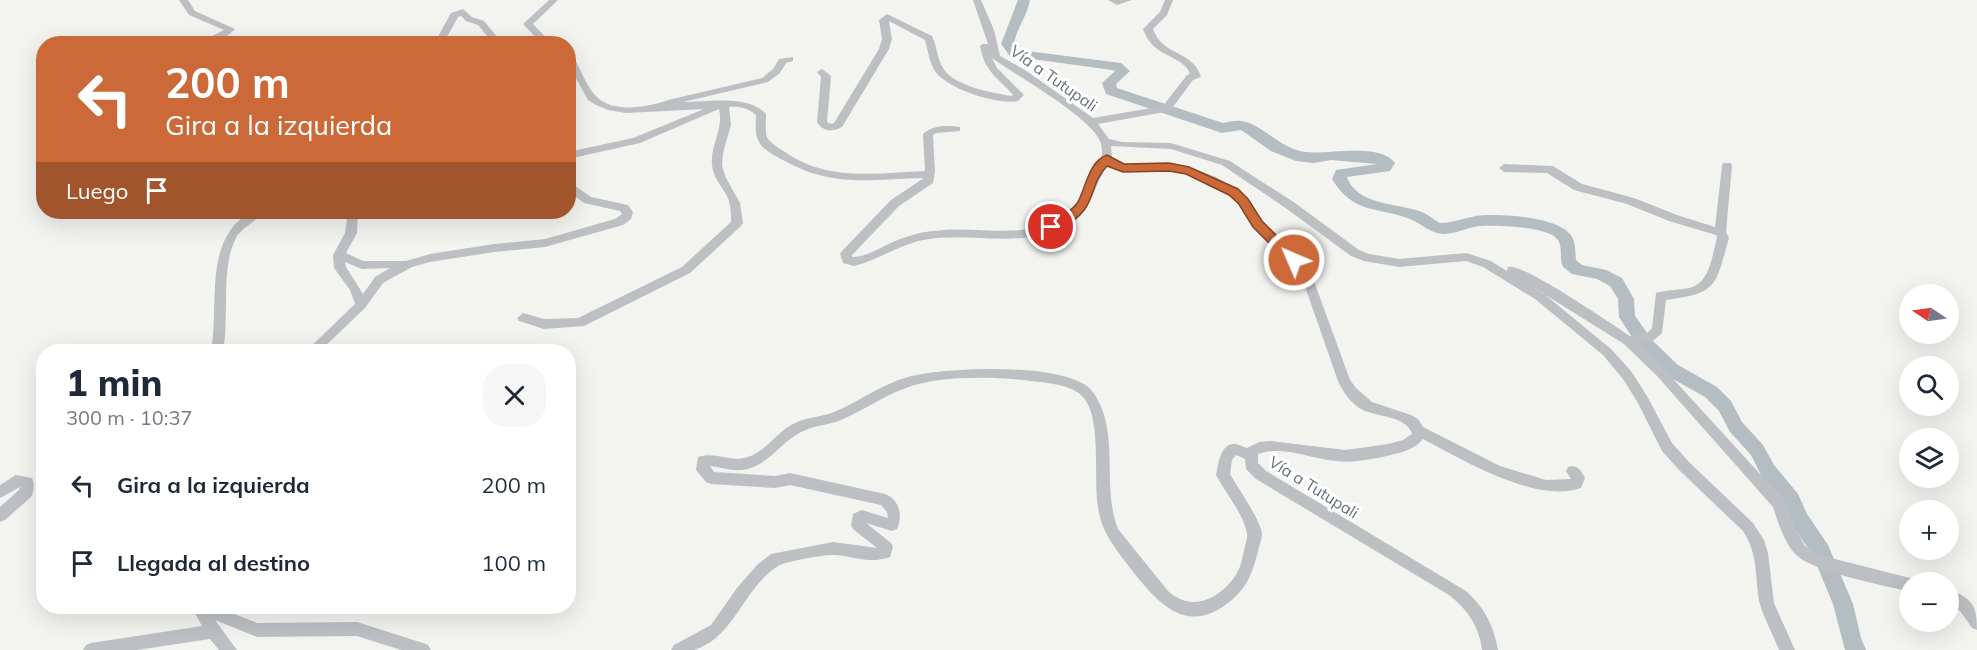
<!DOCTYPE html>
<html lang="es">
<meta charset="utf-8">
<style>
:root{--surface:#fff;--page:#f6f6f7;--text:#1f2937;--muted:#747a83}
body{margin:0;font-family:Mulish,sans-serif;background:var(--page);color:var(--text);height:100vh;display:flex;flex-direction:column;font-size:22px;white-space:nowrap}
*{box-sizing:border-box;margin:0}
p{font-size:20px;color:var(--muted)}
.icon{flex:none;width:33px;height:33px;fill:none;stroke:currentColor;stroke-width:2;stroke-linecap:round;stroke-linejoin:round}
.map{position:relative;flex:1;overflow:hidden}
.sheet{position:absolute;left:36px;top:344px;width:540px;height:270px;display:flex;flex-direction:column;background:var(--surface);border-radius:24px;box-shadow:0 6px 24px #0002}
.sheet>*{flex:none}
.banner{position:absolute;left:36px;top:36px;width:540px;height:183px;border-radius:24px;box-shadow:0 6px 24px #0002;background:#cb6a38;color:#fff;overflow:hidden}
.needle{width:39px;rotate:283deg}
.controls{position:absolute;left:1899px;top:284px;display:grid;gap:12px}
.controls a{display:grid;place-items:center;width:60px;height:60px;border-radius:50%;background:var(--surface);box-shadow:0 6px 24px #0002;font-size:30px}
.pin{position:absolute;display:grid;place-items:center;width:51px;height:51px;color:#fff;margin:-26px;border:3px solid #fff;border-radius:50%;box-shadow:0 2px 6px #0007}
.me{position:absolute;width:66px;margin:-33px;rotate:315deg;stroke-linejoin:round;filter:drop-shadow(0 0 4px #0008)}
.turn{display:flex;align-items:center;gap:21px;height:126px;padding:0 30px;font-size:27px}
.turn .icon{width:78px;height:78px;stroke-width:2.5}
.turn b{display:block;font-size:42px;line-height:51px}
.then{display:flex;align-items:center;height:57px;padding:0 30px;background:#0003;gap:12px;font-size:22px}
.round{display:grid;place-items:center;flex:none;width:63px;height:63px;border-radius:24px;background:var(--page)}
.headline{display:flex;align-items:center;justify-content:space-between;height:102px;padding:0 30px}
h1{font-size:36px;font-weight:800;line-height:45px}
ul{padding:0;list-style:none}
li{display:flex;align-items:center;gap:18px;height:78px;padding:0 30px}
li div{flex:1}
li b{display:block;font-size:22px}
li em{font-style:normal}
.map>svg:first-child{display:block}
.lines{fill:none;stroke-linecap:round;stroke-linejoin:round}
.river{fill:#b4bdc2;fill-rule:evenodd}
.minor{fill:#bdc0c3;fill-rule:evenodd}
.route{fill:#cb6a38;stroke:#844524;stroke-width:1.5}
.labels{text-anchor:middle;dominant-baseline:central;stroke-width:6;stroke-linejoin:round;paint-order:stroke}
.street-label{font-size:16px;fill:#66717d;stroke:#fff}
</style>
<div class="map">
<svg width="1977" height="650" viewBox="0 0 1977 650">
<rect width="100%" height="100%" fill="#f3f3f0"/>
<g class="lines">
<path class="river" d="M1018,0H1030C1027,16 1017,28 1014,43L1019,50L1121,63L1130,71L1116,84L1117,88L1223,123C1228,122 1235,120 1241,121C1262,123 1279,149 1306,152C1328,155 1380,142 1395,163L1390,171L1347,177C1357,205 1395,203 1419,211C1426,213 1433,219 1440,223C1453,223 1464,218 1476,216C1498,213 1555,216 1570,234C1576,241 1575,251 1576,260L1582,265L1606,270L1622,278L1634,299L1635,316L1653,341L1678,365L1717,387L1731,401L1742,422L1763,445L1774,465L1798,494L1807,514L1828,545L1853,604L1861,638L1866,650H1845L1833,604L1813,556L1793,526L1784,505L1762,477L1751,455L1730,432L1719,411L1705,397L1666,375L1641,351L1619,317L1618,299L1610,286L1597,279L1572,274L1563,267C1559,259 1563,248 1558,240C1549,226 1494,225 1479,226C1466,228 1455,234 1443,234C1429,233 1421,223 1410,219C1376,206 1354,215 1332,179L1336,170L1377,164L1331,160L1314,163L1296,161L1271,151L1241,130L1222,133L1106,94L1102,83L1115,71L1112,70L1010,56L1001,44Z"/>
<path class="minor" d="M179,0H188L195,11L235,29C224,41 211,44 196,44L224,30L189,15Z
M549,0H558L533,24L552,44H542L523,24Z
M973,0H981L994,30L1000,56L1025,70L1093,118L1163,106L1187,75L1190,74C1183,54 1153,59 1143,29L1160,12L1165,0H1173L1167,15L1153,29C1162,56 1193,50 1201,77L1193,80L1170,111L1098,124L1109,139L1122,142L1171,143L1230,161L1295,203L1359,250L1369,254L1399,259L1466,253L1491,261L1507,271L1508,267C1524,263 1611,324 1630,336L1647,333L1652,328L1656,293C1666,290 1678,290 1689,288C1710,284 1712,255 1717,238L1716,235L1669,221L1627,204L1574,190L1547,173L1504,172L1499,168L1504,164L1553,166L1582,184L1634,198L1677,215L1715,227L1722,166L1723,163H1731L1732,166L1726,232L1729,238C1715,286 1719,293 1666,300L1662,333L1654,340L1639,344L1665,370L1784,500L1796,530L1805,546L1812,551L1835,559L1910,578L1916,582H1910V592C1884,585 1812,572 1795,554C1784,542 1778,522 1773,507L1657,376L1624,344L1528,284L1543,293L1611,349L1631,371L1647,396L1672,443L1689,462L1753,523L1764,540L1768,553L1774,603L1795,650H1779C1773,634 1763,617 1759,601C1755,576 1758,553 1743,531L1679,470L1662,451L1638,403L1623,379L1603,355L1535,299L1483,267L1466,261L1399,267L1364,261L1351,256L1287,209L1222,165L1171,149L1111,146L1112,158L1124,164L1159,163L1188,167L1216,177L1241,192L1259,220L1311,273L1350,380L1356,388L1372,402L1411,415L1418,419L1423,427L1500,466L1546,480L1571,479L1566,471L1568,467C1577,464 1581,470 1585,478L1581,488C1536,504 1463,460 1423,439C1415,449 1403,452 1391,455C1373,459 1354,463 1336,461C1312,459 1282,445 1258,454V463L1266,471L1466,591C1484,607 1494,626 1498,650H1482C1479,626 1468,610 1449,595L1256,479L1246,469L1245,459L1236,455L1232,460L1230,474C1238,488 1260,519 1262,534C1262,538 1260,544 1259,547C1254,568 1249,585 1233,599C1187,639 1158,603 1130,568C1118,552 1105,537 1100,517C1091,487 1104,420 1083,397C1073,386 1055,384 1041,382C1002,377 943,374 906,388C883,396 863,411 841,420C829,425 817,425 806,430C781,439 770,467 741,470C731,471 720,467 710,466L714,472L775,476L790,473L885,494C900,500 903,516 897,529L892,531L866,523L891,543L893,547L890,557C871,564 855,557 836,555C826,554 786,561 778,566C743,588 735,637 694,650C688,650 678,650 671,650L674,645L711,625L737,588L757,565L771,554L833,542L877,548L853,529L851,525L853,514L862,510L888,518L887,512L881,505L790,485L775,488L711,484L706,482L696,470L698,457C715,451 731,463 748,457C767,451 777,431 795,423C807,417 822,417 834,412C860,401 882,384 908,377C942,367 1071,361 1093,392C1121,431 1101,486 1118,529L1168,591C1192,613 1221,599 1237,573C1241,567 1242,558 1244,551C1245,545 1248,538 1247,533C1242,511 1226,494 1216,475C1218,466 1220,446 1232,444C1236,443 1243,447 1247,448L1259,442L1269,441L1346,450L1388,444L1403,440L1412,434C1407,416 1377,417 1363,410C1351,404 1343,392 1338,381L1302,278L1252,226L1233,197L1208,182L1184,173L1159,170L1124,171L1108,165C1095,182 1093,207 1075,220C1030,253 973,230 923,240C899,245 878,260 854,266L843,263L840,254L842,251L891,200L924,178C872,179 833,188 785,161C777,157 763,150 759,142C754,134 756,124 756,115C748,108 739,106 729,107L731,125L723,153L722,166L726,178L740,203L743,223L741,226L690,273L584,326L544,329L519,321L517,318L523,313L544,319L578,318L682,267L731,222C731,212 731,203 726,194C720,184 713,177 712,165C710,145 724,129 719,109L640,143L568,159V152L633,138L704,109L626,113L608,110L596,105L588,100L568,64V52L573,55C579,67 587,87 596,96C612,114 649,107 668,100L762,78L773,69L779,59L793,57V61L786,63L780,73L768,82L683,102C708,102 749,94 766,114C766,121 765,130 767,137C770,143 779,148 785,152C828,182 876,173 925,171L923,134C932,125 947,125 960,127V131L936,133L933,135L935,171L933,183L899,206L852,255V257C867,257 881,247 895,241C908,236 920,232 934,231C968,226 1002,235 1035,228C1059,224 1076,209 1086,187C1089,179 1101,162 1102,155C1102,151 1102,145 1100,141C1089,116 1017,76 992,58L997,68L1024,95L1018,101C997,105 947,89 935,71C929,62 928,50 925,40L889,21L892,39L889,49L842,127C832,132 823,132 817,122L821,77L817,72L822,69L831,76L827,122L831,124L834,123L879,49L882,39L879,20L887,14L932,36C937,46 937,58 943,68C953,86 993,93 1012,96L1013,95C997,76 985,73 980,46L982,44H988Z
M1108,0H1132L1117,5Z
M463,9L472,17L484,21L503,44H494L478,25L466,21L461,16L458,17L443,44H434L451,13Z
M568,181L591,197L628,205L633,212L631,219L623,225L545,247L494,252L430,262L412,267L383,283L365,308L320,351H306L355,304L350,290L334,268L333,255L345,233L348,212H358L357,233L346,253L363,261H406L430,254L494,244L545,239L615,219L622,214L620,211L584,203L568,191ZM345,262L362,269L390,268L375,277L363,294L346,267Z
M251,212H263C256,222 242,227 236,238C220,269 230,317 223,351H211C218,315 208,261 230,231C235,223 243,217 251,212Z
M16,475L32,478C35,484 34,491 31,497L5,520L0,522V507L19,490L20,487L0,498V485Z
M1948,589C1973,599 1977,605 1977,630L1972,628L1960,611L1948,604Z
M191,606H214L257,623L357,622L423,643L428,645L431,650H401L357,636L257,637L215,620L237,650H219L210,639L137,650H83L86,645L91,643L202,626Z"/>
</g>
<path class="route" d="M1107,155L1124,164L1169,163L1189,167L1238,189L1248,199L1262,221L1301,260L1294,264L1289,263L1253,227L1239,204L1229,195L1186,174L1169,171L1123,172L1107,166C1087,187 1098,209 1064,226C1058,229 1053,232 1046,230L1044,227C1053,216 1070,215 1078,202C1086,187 1089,161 1107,155Z"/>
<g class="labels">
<g class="street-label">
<text transform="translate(1054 78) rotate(35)">Vía a Tutupali</text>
<text transform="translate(1314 487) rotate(32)">Vía a Tutupali</text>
</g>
</g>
</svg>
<div class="controls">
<a><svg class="needle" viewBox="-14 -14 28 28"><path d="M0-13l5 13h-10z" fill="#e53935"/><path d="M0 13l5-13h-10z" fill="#747a83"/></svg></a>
<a><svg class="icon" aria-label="search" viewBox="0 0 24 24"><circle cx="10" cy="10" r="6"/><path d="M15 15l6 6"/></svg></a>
<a><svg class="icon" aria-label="layers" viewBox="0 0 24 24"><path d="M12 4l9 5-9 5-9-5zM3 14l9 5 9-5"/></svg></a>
<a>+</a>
<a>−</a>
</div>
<div class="pin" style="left:1051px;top:227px;background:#d93025"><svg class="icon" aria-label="arrive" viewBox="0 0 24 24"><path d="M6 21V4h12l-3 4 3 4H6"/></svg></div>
<svg class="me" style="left:1294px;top:260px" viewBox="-20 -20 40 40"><circle r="17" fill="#cb6a38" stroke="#fff" stroke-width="3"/><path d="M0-11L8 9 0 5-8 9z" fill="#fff"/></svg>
<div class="banner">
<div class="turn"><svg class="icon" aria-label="left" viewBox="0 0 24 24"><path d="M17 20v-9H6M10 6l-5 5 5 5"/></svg><div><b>200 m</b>Gira a la izquierda</div></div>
<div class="then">Luego<svg class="icon" aria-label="arrive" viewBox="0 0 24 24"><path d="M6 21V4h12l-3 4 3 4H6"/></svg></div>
</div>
<section class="sheet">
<div class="headline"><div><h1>1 min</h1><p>300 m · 10:37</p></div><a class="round"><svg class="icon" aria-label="close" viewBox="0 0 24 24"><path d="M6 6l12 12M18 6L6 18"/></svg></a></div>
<ul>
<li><svg class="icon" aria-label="left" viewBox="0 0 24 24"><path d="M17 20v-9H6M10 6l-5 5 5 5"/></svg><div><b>Gira a la izquierda</b></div><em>200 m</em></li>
<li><svg class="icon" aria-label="arrive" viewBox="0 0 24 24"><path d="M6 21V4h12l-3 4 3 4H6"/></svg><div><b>Llegada al destino</b></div><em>100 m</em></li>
</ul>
</section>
</div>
